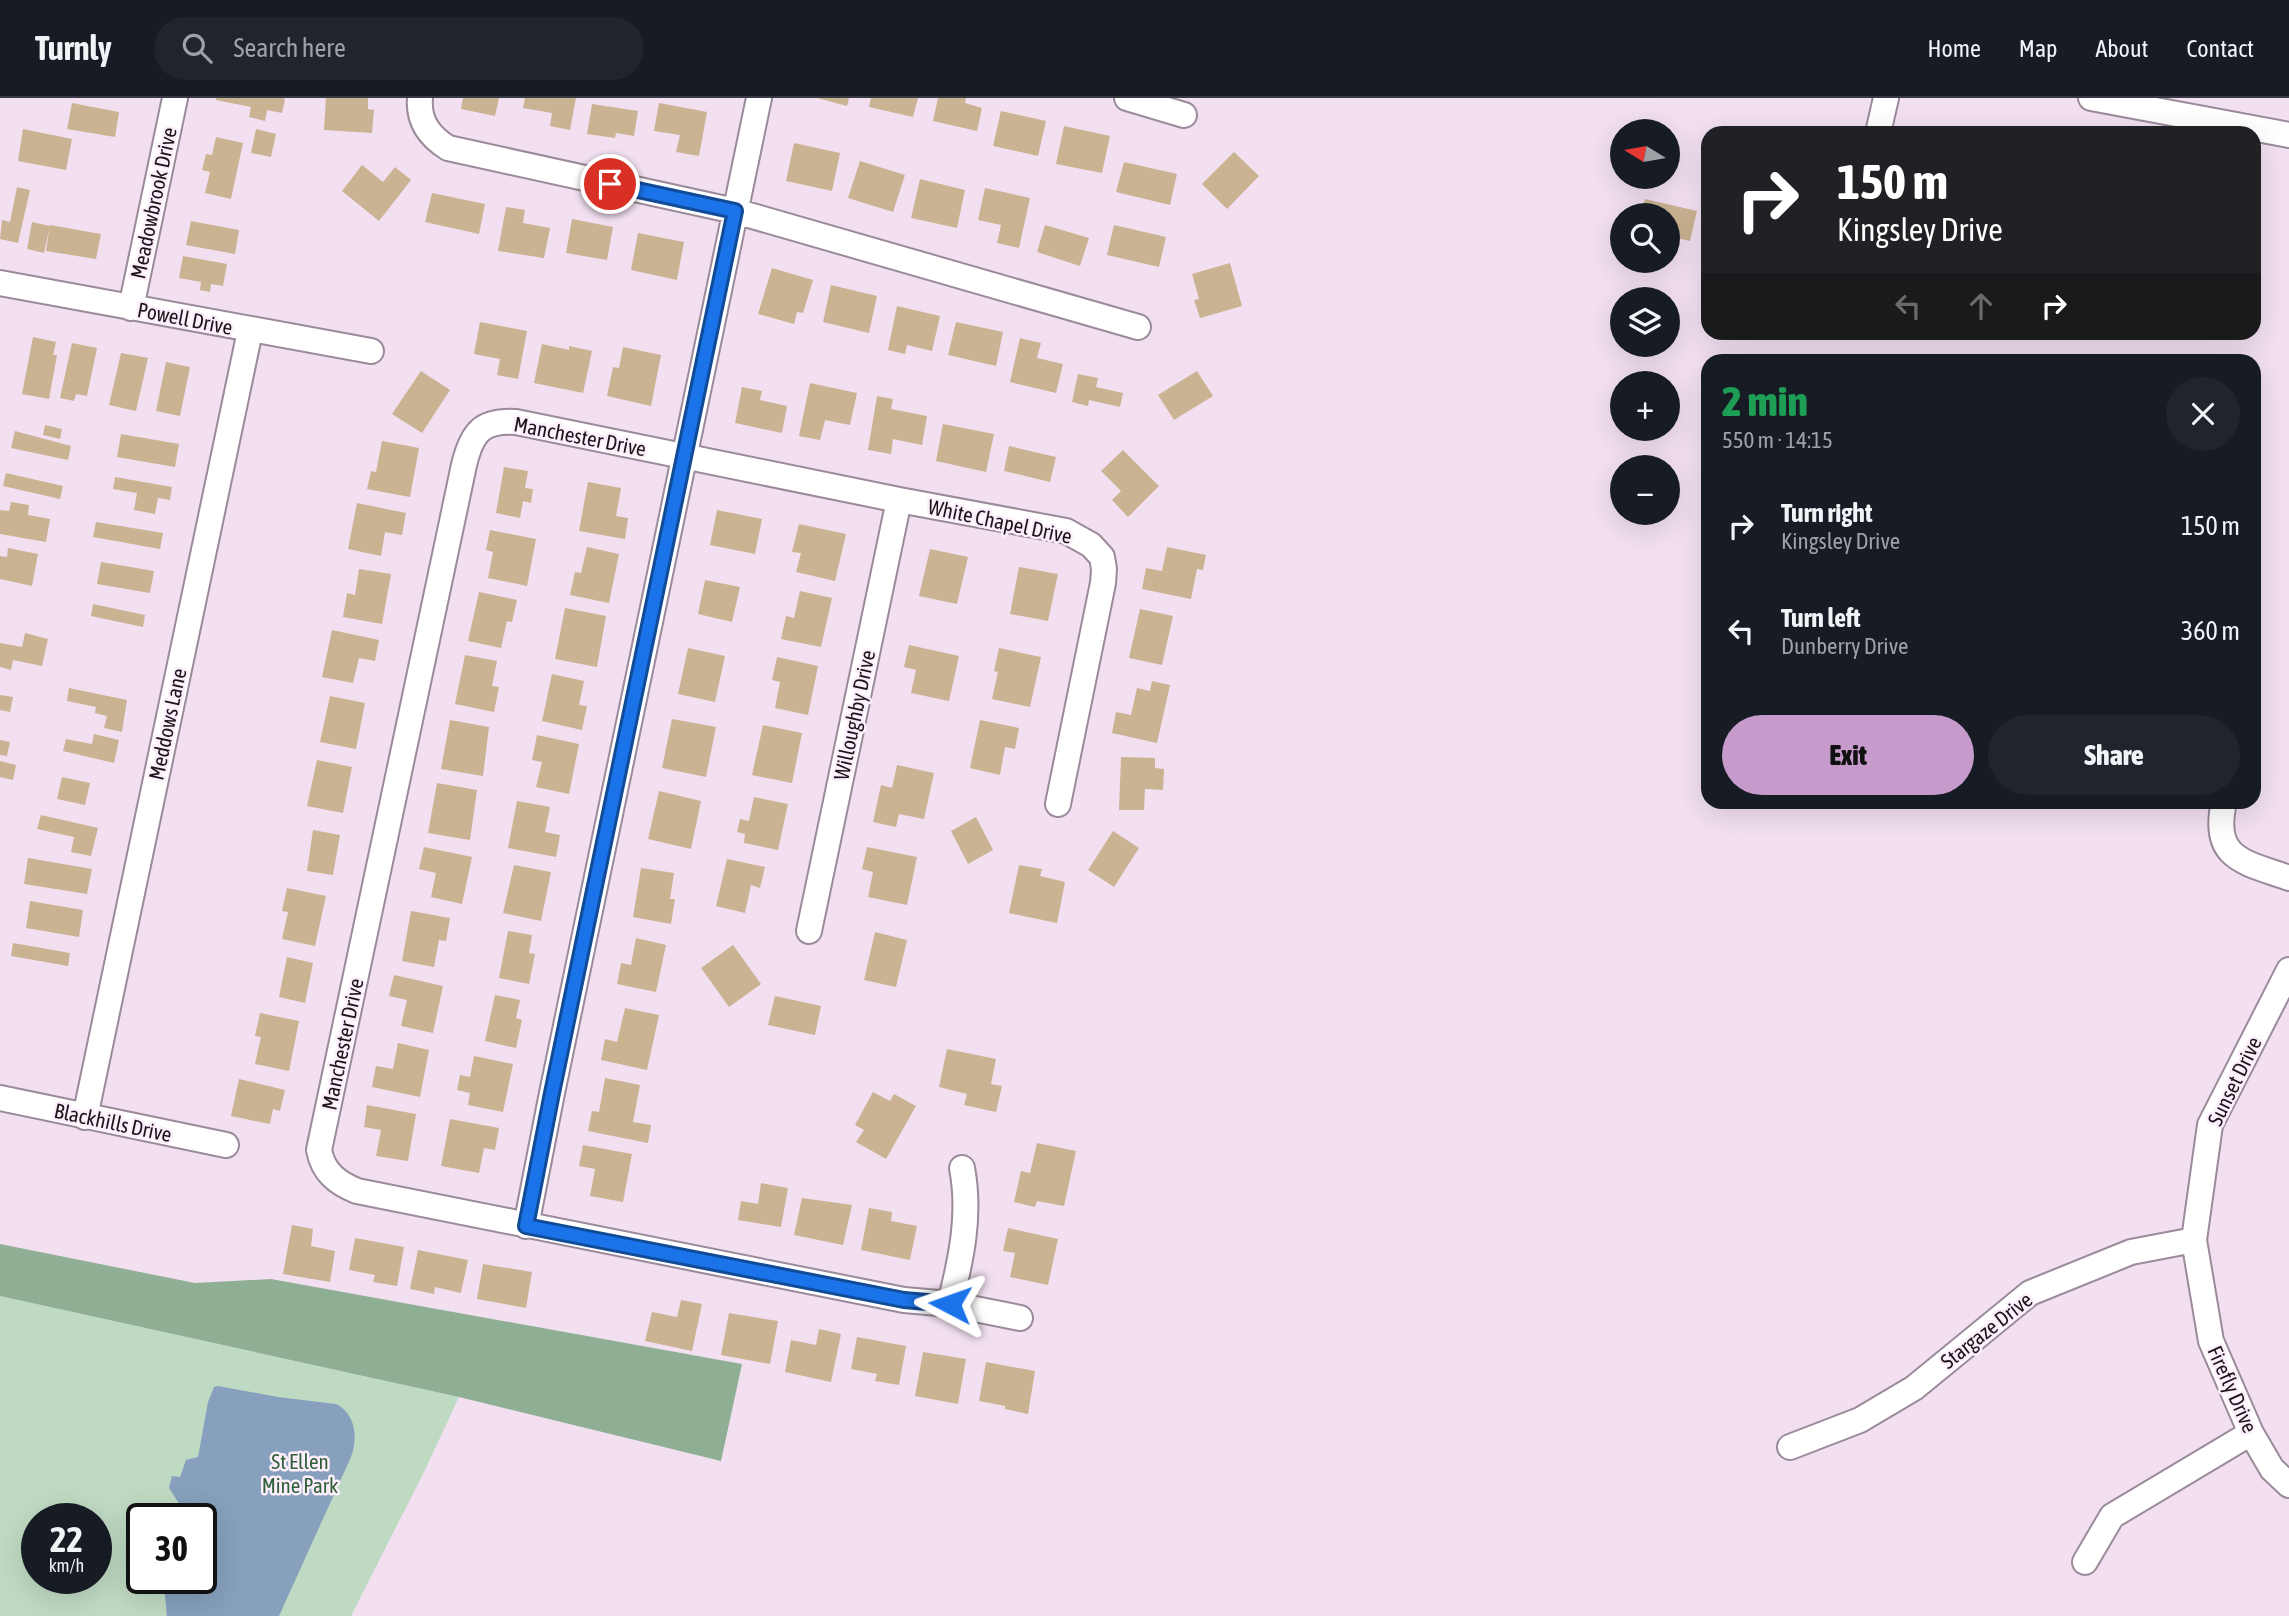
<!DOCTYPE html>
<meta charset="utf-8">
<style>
:root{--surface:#171b24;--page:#20242c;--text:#f1f3f6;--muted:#9ea1a6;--line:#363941;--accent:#c69bcb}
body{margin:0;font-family:"Asap Condensed",sans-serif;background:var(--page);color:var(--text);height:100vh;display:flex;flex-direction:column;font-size:26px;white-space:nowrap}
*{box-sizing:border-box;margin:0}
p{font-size:23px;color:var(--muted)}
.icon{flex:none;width:38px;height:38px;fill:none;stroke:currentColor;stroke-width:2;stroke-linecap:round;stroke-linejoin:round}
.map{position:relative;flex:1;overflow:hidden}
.side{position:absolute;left:1701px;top:256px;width:560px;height:455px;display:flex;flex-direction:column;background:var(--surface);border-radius:21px;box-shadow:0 7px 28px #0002}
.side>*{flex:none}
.banner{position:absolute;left:1701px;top:28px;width:560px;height:214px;border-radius:21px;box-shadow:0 7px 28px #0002;background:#202124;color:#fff;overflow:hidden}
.needle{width:46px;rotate:281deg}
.fabs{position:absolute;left:1610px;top:21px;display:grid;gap:14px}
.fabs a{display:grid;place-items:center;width:70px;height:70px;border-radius:50%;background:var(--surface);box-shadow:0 7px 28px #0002;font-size:35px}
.speed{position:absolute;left:21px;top:1405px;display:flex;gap:14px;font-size:35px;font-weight:700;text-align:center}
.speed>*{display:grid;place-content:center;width:91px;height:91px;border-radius:50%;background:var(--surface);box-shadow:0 7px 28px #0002;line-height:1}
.speed small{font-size:18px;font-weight:400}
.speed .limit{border:4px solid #111;border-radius:10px;background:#fff;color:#111}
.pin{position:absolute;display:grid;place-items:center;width:60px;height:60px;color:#fff;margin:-30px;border:4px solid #fff;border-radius:50%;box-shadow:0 2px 7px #0007}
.me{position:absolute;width:77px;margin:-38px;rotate:274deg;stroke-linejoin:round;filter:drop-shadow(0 0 5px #0008)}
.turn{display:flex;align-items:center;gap:24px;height:147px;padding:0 21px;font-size:32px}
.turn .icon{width:91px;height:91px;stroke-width:2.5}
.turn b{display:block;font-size:49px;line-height:60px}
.lanes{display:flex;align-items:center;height:66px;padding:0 21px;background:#0003;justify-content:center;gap:35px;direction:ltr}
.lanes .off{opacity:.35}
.round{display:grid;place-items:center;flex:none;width:74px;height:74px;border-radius:37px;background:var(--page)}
.overview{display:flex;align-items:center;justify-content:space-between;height:119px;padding:0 21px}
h1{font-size:42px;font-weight:800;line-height:52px;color:#1e9e55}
.primary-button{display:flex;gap:14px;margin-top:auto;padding:14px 21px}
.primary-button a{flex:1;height:80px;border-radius:42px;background:var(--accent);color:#111;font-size:28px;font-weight:800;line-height:80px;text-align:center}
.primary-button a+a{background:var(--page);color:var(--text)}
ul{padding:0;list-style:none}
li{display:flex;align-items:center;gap:21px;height:105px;padding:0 21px}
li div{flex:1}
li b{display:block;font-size:26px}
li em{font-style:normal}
header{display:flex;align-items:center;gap:42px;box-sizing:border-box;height:98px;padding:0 35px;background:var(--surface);border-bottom:2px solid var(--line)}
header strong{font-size:33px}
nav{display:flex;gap:38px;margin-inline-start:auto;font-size:24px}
.search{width:490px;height:63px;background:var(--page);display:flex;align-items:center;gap:18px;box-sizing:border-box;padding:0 24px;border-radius:38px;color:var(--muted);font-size:26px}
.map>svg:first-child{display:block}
.green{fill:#bfdac3;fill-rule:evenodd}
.forest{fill:#8faf94}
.water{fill:#86a0bd}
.building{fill:#cab392}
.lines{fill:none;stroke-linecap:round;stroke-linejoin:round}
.minor-casing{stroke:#9b8a9a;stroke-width:28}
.minor{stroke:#fff;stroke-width:24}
.route-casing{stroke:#114b97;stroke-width:18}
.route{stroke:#1a73e8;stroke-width:12}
.labels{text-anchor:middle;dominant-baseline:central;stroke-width:5;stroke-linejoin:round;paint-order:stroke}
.street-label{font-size:21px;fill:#1b151b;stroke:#fdeefc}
.park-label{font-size:21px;fill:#2f603a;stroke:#fdeefc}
</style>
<header>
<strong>Turnly</strong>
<div class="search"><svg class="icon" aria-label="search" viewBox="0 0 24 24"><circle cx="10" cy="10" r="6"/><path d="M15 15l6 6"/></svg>Search here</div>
<nav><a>Home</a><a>Map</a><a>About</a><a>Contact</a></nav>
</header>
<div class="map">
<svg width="2289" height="1518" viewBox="0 0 2289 1518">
<rect width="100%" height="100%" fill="#f2e0f1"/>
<path class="green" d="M0,1198L459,1299L424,1374L351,1518H0ZM37,1421H96V1480H37ZM142,1421H201V1480H142Z"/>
<path class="forest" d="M0,1146L195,1185L271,1181L742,1266L721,1363L459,1299L0,1198Z"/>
<path class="water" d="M218,1288L278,1299L336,1306C356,1316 358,1340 351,1359L279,1518H167L164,1489L168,1481L201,1480V1421H175L178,1404L169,1390L172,1378L180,1379L186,1362L198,1359L208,1304L214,1289Z"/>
<path class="building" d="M216,0H282L285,1L282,15L267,12L265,23L249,19L251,9L216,2Z
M326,0H368V11L374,12L372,35L324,32Z
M463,0H499L495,18L461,11Z
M525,0H576L570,32L550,28L552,15L523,10Z
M817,0H849L847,8Z
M871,0H918L913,19L869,9Z
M938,0H966L965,5L982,10L977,33L933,23Z
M72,5L119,14L115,39L67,31Z
M659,5L707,14L699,58L676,54L680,37L654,33Z
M592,6L638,13L634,38L616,35L615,40L587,36Z
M1001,13L1046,23L1038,58L993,48Z
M1064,28L1110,38L1102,75L1056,66Z
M23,31L72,41L66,72L18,63Z
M256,31L276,36L271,59L251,55Z
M216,39L243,45L231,101L205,95L210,74L202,72L206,56L212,57Z
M794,45L840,55L832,93L786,83Z
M1234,54L1259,78L1227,111L1202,86Z
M860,63L905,77L893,114L848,100Z
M1124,64L1177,76L1170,107L1116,94Z
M362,67L383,84L395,69L411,82L379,123L342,93Z
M920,81L965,92L957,130L911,120Z
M17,89L30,92L18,145L0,141L2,122L10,124Z
M985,90L1030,100L1019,150L997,145L1001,127L978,122Z
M432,95L485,106L479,136L425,124Z
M1645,101L1697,113L1690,143L1676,140L1672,154L1668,153V117H1641Z
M506,109L525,112L523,125L550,130L544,160L498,153Z
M572,121L613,129L607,162L566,155Z
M191,123L239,132L235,156L186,147Z
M32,124L50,128L44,155L27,151Z
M50,127L101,136L96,161L46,153Z
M1045,127L1089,140L1080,168L1037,154Z
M1114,127L1166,139L1159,169L1107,157Z
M638,135L684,144L677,182L631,172Z
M183,158L227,166L223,188L211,186L210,194L200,192L201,184L179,180Z
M1230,165L1242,208L1200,220L1194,202L1199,201L1192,176Z
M772,170L813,182L803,215L797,214L794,226L758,216Z
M831,187L877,198L869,235L823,224Z
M897,208L940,218L932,253L907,247L905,256L888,252Z
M480,224L527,233L518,281L497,277L500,261L474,256Z
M956,224L1003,234L996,268L948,257Z
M33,239L56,244L53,257H57L49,301L22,296Z
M1020,240L1041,245L1037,260L1063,266L1056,295L1010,284Z
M72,245L97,250L87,298L76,296L74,303L60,300Z
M542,246L569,252V248L592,253L583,295L534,285Z
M623,249L661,257L651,308L607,298L613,269L619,270Z
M121,255L148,260L136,313L109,307Z
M166,264L190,269L180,318L156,313Z
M421,273L450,292L422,335L392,316Z
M1197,273L1213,298L1174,322L1158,297Z
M1078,276L1098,280L1096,289L1123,295L1120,309L1089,302L1088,308L1072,304Z
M810,285L857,295L850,327L825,322L820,342L799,338Z
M742,289L762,293L760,302L787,308L782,335L735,325Z
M877,298L893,301L891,311L927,318L922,347L893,341L891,356L868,352Z
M943,326L994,336L986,374L936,363Z
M45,327L62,331L60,341L43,337Z
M15,333L71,348L68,362L11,350Z
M121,336L179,346L175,369L117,359Z
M382,343L419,350L410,399L367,391L371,373L376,374Z
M1009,348L1056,359L1050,384L1004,373Z
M1123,352L1159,388L1128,419L1112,402L1121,393L1101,373Z
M504,369L528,373L525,390L533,391L531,405L523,403L520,420L496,415Z
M6,375L63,388L60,401L3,388Z
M115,379L172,389L170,402L158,400L155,416L134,412L137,395L113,391Z
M588,384L621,390L616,418L628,420L625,441L579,433Z
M11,404L29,407L28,417L50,421L46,444L0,436V412L9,413Z
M357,405L406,415L402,437L385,434L381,458L348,451Z
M717,412L762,421L755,456L710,447Z
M96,424L163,435L160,451L93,439Z
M799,426L846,436L835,483L796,474L801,455L792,454Z
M490,432L536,441L527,488L488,480L493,454L486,452Z
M587,449L619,456L609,505L570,497L575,474L581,475Z
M1167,449L1206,457L1203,472L1197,471L1191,501L1142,491L1146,470L1162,473Z
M8,450L38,456L32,488L0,481V458L7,459Z
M930,451L968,459L957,506L919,498Z
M101,464L154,473L150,495L97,486Z
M1019,469L1058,476L1048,523L1010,516Z
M359,471L391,476L382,526L343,519L347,495L355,497Z
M705,482L740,489L732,524L698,516Z
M800,493L832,500L821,549L781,541L786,518L794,520Z
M479,494L517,502L512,524L507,523L501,550L468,543Z
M93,506L145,517L143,529L91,518Z
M565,510L606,518L597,569L555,561Z
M1140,511L1173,518L1162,567L1129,560Z
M332,532L379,542L375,563L359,560L353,585L322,579Z
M25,535L48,541L42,568L13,562L11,572L0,569V545L22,549Z
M909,547L959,558L949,603L911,595L916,572L904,569Z
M688,550L725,558L715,604L678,596Z
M999,550L1041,559L1030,609L992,601L998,574L994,573Z
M465,557L497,563L492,588L499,589L494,614L455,606Z
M777,559L818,568L808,617L775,610L780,584L772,582Z
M552,576L584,583L579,607L587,608L582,632L542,623Z
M1152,583L1170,587L1157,645L1112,635L1116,614L1131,617L1137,590L1150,593Z
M69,590L127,602L122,634L104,630L107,618L95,615L96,609L67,603Z
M0,597L13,599L10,614L0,612Z
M330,598L365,605L356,651L320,644Z
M672,621L716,629L706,679L662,670Z
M450,622L489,629L483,678L441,671Z
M980,622L1019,630L1015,651L1005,649L1000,677L970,670Z
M763,627L802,635L792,685L752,677Z
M94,636L119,642L114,665L63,653L66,641L92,646Z
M537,637L579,646L569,696L536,689L542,664L532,662Z
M0,642L10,644L7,658L0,657Z
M1121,659L1155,660V670L1164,671L1163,692L1145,691L1144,712H1119Z
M317,662L352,669L343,715L307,708Z
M0,663L16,667L13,682L0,679Z
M897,667L934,675L924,721L899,716L896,729L873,724L881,687L892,690Z
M62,679L90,685L85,707L57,701Z
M437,685L477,692L470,742L428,735Z
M659,693L701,703L691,751L648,741Z
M754,699L788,706L778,752L744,745L745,736L737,734L740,721L749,723Z
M517,703L550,709L545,734L560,737L556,759L508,750Z
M41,717L98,730L91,758L71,754L74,739L37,731Z
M976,719L993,752L968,766L951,733Z
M313,732L340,737L333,777L307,773Z
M1113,733L1139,750L1114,789L1088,772Z
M424,749L472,759L462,806L431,799L436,775L419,771Z
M867,749L917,759L907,807L868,799L873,774L862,771Z
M28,760L92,771L87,796L24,786Z
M727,761L765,769L760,790L751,787L745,815L716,808Z
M514,767L551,774L541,823L503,815Z
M1019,767L1042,771L1040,778L1065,784L1057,825L1009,815Z
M641,770L674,775L670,801H675L671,826L633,819Z
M287,790L326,798L315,848L282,841L288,814L282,813Z
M30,803L83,812L79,839L26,830Z
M411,813L450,820L446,843L439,842L434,869L402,863Z
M508,833L532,837L529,855L535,856L529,886L499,880Z
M875,834L907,842L896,889L864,882Z
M636,840L666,847L656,894L617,886L621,865L631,867Z
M13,845L70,855L68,868L11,858Z
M733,847L761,886L729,909L701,870Z
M287,859L313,865L305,905L279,899Z
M394,877L443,888L433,935L401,928L407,902L389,898Z
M495,897L520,902L516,920L522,922L516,950L485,943Z
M775,898L821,908L815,937L768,927Z
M625,910L659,917L647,972L601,962L605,941L617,944Z
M260,915L299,923L289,973L255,966L261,939L255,938Z
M398,945L429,952L420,999L372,989L376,968L393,971Z
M947,951L996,961L991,986L1002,988L996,1014L964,1007L967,996L939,989Z
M474,958L513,966L503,1014L468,1007L470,995L457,992L460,977L470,979Z
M605,980L640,987L633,1024L651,1027L648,1045L588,1033L592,1013L599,1014Z
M239,981L285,992L280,1013L273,1011L270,1026L231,1018Z
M873,994L890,1003L894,996L916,1008L886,1061L856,1044L864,1032L855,1027Z
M367,1007L416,1016L408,1063L376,1058L381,1032L364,1029Z
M450,1021L499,1030L495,1052L484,1050L479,1075L441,1068Z
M1037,1045L1076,1053L1064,1108L1037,1103L1035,1109L1014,1104L1021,1073L1030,1075Z
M583,1047L632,1056L623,1104L590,1098L595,1071L579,1068Z
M761,1085L788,1090L781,1129L738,1122L741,1103L758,1106Z
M802,1100L852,1107L843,1147L794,1137Z
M869,1110L892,1114L891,1123L917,1128L910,1162L861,1152Z
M292,1127L313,1131L311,1148L335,1153L330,1184L283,1176Z
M1008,1130L1058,1141L1048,1187L1010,1179L1015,1155L1003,1153Z
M355,1140L404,1149L397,1188L373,1184L375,1177L349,1172Z
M418,1152L468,1162L461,1195L435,1189L434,1196L410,1191Z
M483,1166L532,1174L526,1210L477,1201Z
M681,1202L702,1206L692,1253L645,1243L652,1214L677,1219Z
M729,1215L778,1223L770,1266L721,1257Z
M819,1231L841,1236L831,1284L785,1274L791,1242L816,1247Z
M857,1239L906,1248L899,1287L875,1283L877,1276L851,1271Z
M923,1254L966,1261L958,1306L915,1298Z
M986,1264L1035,1273L1028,1316L1005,1311V1308L979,1303Z"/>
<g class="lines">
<defs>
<path id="minor" d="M420,0C418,23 429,38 448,50L735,113L1138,229
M1127,0L1184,17
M2091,0L2289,37
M1878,35L1886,0
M0,185L371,253
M131,210L175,0
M2224,704C2211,761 2244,764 2289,780
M809,833L899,402
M2289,872L2210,1027L2194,1142L2211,1243L2251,1335L2272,1371L2289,1387
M0,1000L226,1047
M85,1019L250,233
M526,1128L552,995L759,0
M950,1206C961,1161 971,1117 962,1070
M1020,1220L950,1206L904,1202L357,1093C337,1085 323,1074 319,1052L464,367C472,334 482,322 516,324L899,402L1066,433L1091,447L1102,459L1104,471L1103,485L1058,706
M1790,1349L1860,1322L1914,1290L2030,1195L2131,1154L2194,1142
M2085,1464L2112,1418L2251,1335"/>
</defs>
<use href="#minor" class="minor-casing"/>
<use href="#minor" class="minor"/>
</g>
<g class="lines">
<defs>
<path id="route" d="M610,86L735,113L552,995L526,1128L904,1202L950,1206"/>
</defs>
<use href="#route" class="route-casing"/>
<use href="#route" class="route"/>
</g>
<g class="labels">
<g class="street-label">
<text transform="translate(153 105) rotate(-78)">Meadowbrook Drive</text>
<text transform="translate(185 220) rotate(11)">Powell Drive</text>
<text transform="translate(580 338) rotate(11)">Manchester Drive</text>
<text transform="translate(1000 423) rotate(12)">White Chapel Drive</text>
<text transform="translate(854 617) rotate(-78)">Willoughby Drive</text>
<text transform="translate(167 626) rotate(-78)">Meddows Lane</text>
<text transform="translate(342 946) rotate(-78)">Manchester Drive</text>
<text transform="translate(2234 983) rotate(-64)">Sunset Drive</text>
<text transform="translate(113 1024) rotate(12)">Blackhills Drive</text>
<text transform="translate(1986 1232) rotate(-38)">Stargaze Drive</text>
<text transform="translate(2233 1291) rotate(66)">Firefly Drive</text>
</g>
<g class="park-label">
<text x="300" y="1363">St Ellen<tspan x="300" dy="24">Mine Park</tspan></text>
</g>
</g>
</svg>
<div class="fabs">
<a><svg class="needle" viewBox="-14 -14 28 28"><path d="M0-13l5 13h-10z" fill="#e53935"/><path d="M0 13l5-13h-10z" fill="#9ea1a6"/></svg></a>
<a><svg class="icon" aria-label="search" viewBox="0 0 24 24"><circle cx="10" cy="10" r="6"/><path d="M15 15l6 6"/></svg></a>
<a><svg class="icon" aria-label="layers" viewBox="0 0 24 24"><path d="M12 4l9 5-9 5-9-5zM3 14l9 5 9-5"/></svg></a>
<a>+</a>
<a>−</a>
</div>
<div class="speed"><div>22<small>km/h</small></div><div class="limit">30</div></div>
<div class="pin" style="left:610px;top:86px;background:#d93025"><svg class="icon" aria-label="arrive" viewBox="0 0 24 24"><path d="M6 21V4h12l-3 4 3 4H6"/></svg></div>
<svg class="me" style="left:950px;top:1206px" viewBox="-20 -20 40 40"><path d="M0-17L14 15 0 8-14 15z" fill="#1a73e8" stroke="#fff" stroke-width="4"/></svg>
<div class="banner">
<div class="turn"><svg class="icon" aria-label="right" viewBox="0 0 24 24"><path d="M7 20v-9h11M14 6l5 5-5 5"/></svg><div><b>150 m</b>Kingsley Drive</div></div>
<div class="lanes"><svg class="icon off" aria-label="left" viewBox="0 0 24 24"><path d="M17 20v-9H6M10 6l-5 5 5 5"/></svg><svg class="icon off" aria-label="ahead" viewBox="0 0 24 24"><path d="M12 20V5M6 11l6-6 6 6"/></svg><svg class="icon" aria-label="right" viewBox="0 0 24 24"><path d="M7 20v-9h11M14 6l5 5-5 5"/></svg></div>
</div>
<section class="side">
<div class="overview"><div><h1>2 min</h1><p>550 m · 14:15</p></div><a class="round"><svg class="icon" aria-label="close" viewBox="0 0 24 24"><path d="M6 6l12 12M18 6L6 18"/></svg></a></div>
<ul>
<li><svg class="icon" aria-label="right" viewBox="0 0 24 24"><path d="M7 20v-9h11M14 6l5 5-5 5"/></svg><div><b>Turn right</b><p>Kingsley Drive</p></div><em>150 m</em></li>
<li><svg class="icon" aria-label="left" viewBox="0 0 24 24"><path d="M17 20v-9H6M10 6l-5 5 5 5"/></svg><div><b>Turn left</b><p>Dunberry Drive</p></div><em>360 m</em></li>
</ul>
<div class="primary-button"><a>Exit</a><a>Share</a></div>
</section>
</div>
